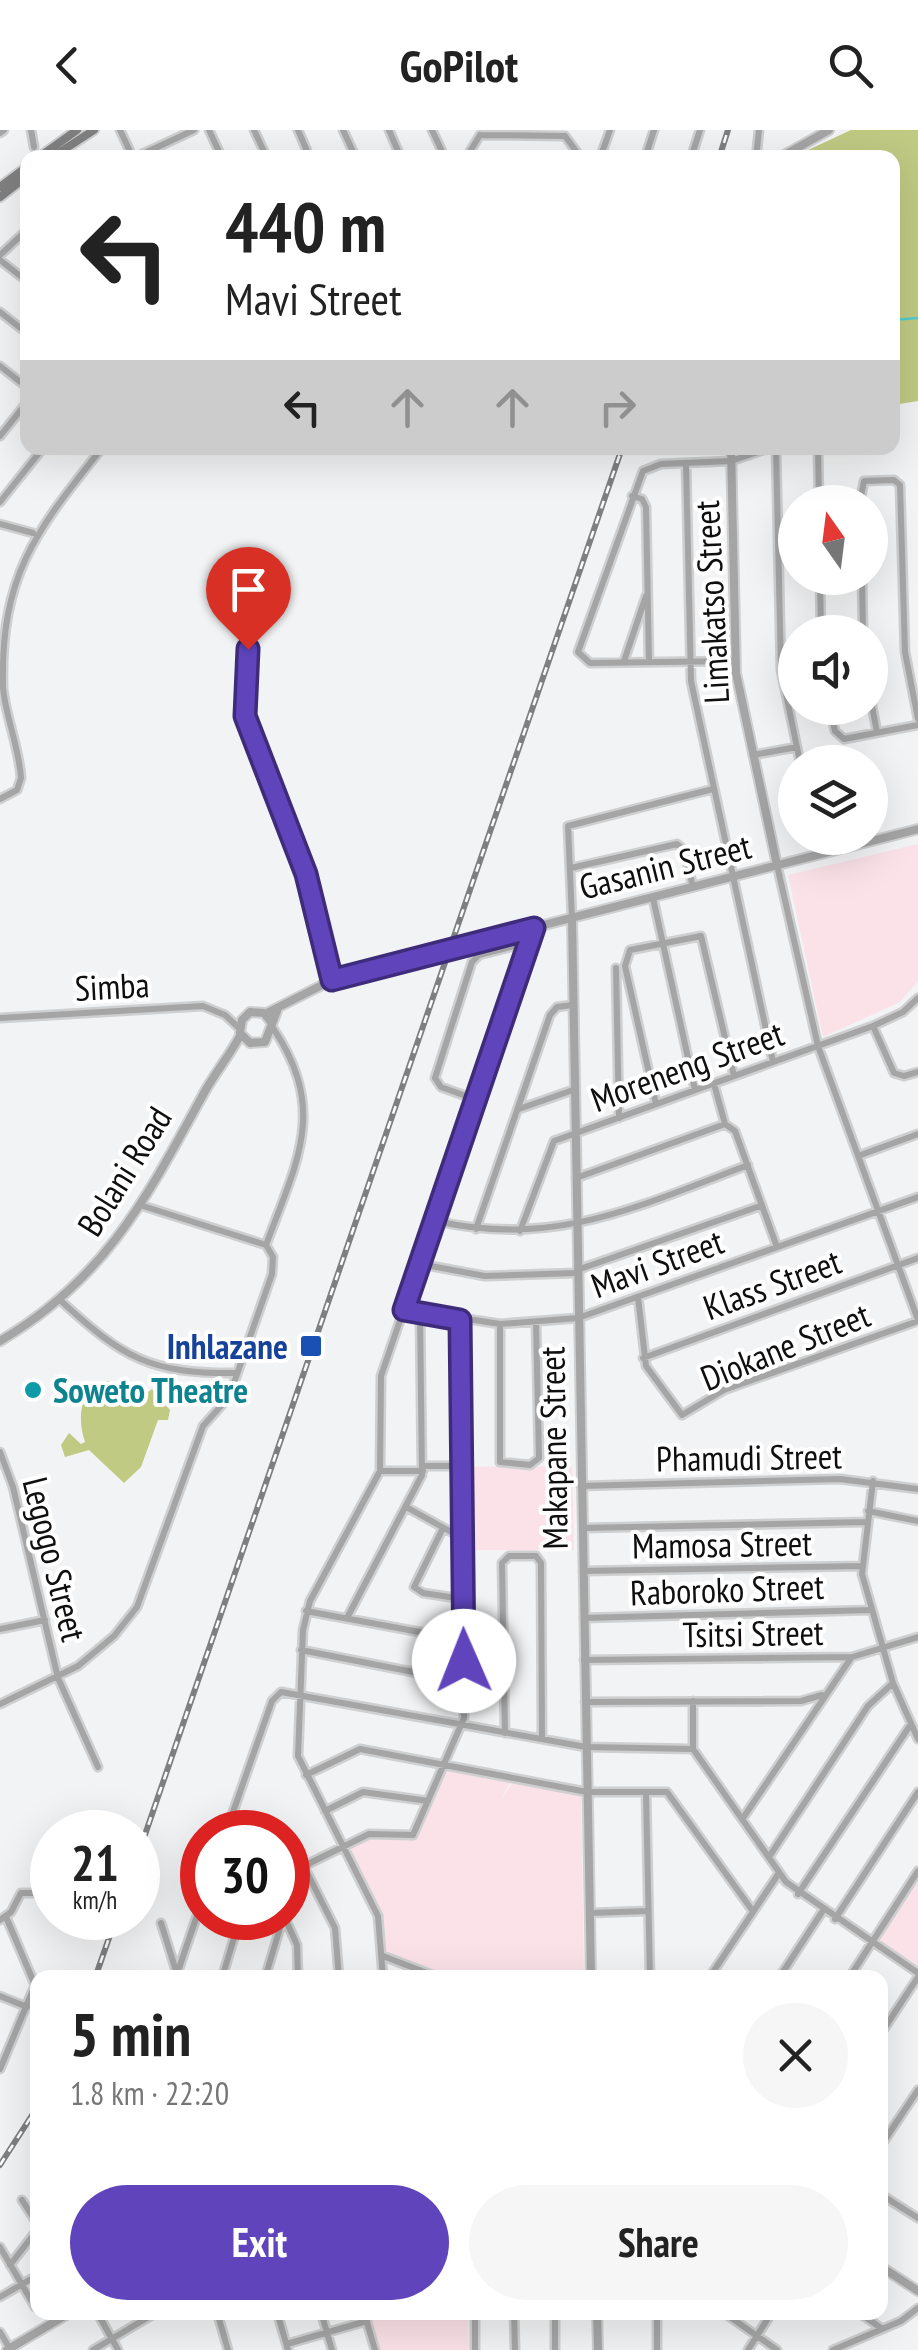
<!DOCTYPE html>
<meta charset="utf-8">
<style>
:root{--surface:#fff;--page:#f6f6f6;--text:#222;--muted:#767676;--accent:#5f44bc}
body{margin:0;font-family:"PT Sans Narrow",sans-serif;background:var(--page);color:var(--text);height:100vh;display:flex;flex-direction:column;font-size:38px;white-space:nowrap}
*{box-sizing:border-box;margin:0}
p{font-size:32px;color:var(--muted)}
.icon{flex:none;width:55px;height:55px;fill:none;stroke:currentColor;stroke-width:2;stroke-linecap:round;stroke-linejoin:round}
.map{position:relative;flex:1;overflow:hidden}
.sheet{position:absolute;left:30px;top:1840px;width:858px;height:350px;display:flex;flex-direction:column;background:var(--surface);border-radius:20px;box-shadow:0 10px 40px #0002}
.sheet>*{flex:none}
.top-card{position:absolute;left:20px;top:20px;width:880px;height:305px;border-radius:20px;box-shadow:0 10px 40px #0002;background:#fff;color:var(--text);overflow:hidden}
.needle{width:65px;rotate:346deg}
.tools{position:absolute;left:778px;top:355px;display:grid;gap:20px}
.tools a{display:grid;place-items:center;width:110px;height:110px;border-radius:50%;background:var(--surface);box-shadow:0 10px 40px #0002;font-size:50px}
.speed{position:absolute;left:30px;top:1680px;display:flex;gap:20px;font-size:50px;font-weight:700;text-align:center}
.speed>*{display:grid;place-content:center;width:130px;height:130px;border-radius:50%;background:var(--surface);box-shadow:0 10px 40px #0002;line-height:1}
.speed small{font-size:25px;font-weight:400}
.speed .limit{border:15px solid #d22;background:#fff;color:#111}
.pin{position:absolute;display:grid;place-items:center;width:85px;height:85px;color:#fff;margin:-102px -42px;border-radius:50% 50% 50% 0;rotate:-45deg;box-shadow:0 0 10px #0007}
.pin .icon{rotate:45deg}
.me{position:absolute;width:110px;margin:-55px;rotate:359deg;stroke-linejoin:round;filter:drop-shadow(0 0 8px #0008)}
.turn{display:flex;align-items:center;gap:35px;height:210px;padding:0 40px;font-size:45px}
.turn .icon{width:130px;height:130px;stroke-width:2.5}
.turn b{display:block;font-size:70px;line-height:85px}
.lanes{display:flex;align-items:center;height:95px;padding:0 40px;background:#0003;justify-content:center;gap:50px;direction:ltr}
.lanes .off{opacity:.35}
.round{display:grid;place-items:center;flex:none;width:105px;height:105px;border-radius:52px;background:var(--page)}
.overview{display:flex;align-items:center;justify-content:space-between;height:170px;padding:0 40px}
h1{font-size:60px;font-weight:600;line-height:75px}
.primary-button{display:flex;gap:20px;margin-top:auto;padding:20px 40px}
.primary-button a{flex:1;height:115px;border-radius:60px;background:var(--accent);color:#fff;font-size:40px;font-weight:600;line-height:115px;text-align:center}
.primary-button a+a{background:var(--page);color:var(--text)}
header{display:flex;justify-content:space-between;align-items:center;height:130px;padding:0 40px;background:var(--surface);font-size:45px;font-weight:600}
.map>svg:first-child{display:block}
.education{fill:#fbe1e8}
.green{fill:#c0ca83}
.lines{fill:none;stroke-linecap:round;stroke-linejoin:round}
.stream{stroke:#52cccd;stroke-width:2.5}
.minor-casing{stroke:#cecfd0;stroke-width:11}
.tertiary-casing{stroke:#cecfd0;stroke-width:12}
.secondary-casing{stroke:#cecfd0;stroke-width:12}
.minor{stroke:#a6a5a5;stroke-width:6}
.tertiary{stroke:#a6a5a5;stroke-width:8}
.secondary{stroke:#818080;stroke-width:8}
.rail-casing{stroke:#7e7f80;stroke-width:6}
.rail{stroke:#fff;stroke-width:2.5;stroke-dasharray:8;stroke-linecap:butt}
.tertiary-bridge-casing{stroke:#cecfd0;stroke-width:12;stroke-linecap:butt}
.tertiary-bridge{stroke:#a6a5a5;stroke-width:8}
.route-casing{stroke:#3e2c7a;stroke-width:25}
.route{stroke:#5f44bc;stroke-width:18}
.transit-dot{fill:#1a4fb4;stroke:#fff;stroke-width:4}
.culture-dot{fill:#0f9aa8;stroke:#fff;stroke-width:4}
.labels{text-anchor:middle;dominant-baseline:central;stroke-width:8;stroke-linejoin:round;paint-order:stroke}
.street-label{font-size:35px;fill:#0f0f10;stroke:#fff}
.transit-label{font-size:35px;font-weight:bold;fill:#164399;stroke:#fff;text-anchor:end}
.culture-label{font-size:35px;font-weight:bold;fill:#0d838f;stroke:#fff;text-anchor:start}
</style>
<header><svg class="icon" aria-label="back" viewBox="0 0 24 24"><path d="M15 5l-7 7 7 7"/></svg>GoPilot<svg class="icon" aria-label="search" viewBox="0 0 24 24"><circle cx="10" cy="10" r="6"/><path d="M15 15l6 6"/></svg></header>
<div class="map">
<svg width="918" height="2220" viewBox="0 0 918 2220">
<rect width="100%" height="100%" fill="#f2f3f4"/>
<path class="education" d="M918,714V851L900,872L823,907L788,745Z
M572,1336L574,1420H466L464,1337Z
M448,1638L511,1651L499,1672L516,1648L581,1660L584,1847H446L386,1826L383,1787L348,1718L371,1705L407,1706Z
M918,1746V1836L878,1810Z
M367,2183H468L469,2220H378Z"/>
<path class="green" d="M851,0H918V271L893,275L892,28L793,27Z
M108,1251L131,1257L142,1267L152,1259L170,1280L168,1290H158L141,1337L124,1353L89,1320L65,1327L61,1315L69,1303L81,1314L85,1312C77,1288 79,1258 108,1251Z"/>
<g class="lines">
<path class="stream" d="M892,190L918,188"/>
<defs>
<path id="minor" d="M31,0L34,17
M120,0L133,28
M209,0L222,28
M254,0L267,28
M298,0L310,28
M343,0L356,28
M389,0L401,28
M432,0L445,28
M0,3L4,0
M480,5L565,6
M565,6L581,28
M134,28L194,0
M466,28L480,5
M600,28L610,0
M645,28L654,0
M691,28L700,0
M756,28L759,0
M0,125L28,99
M0,130L28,152
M0,182L28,204
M0,236L28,258
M0,306L28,271
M776,318L781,540L800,632
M818,318L819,372
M686,333L691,551L773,932
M632,366L642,369L646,377L649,531
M0,372L43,318
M860,372L864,351L894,350L900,355L905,522L918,589
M0,394L33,403
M820,448L821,502
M862,448L863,502
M251,505L244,557L245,586L306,744L332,850
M624,531L646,466
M735,531L590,533L578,522L643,341L661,334L731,331L769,318
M870,566L877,602
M830,578L835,601L844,609L918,595
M753,625L797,617
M0,669L17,660L21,648C19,617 6,588 3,558C0,444 37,400 102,318
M816,708L820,724
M777,735L818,916L918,1190
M571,738L677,714L684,720L693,757
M653,768L695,960
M572,788L568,696L713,659
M616,838L619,988
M0,888L203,876L225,885L240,899
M873,896L894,943L904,946L918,942
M714,954L725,994L735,1001L777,1117
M477,970L441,957L435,948L472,832L479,825L530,812
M656,974L625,836L630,820L701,806L734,946
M519,979L573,960
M858,1026L918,1004
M576,1048L725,994
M436,1091C555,1118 639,1076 748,1035
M476,1099L550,885L557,877L572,875
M520,1101L554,1011L873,896L903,882L918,868
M266,1115C297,1031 328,980 273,898
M420,1134L485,1146L576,1143
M577,1140L760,1076
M638,1167L646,1236L682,1285L724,1260L918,1191
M60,1170C123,1228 150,1244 237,1243
M404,1179L500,1194L578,1188L918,1067
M500,1194V1332L530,1335L539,1328L536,1192
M643,1228L918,1128
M0,1322L13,1357L58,1548L98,1637
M423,1336H461
M380,1341H423
M873,1351L862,1444L893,1553L918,1609
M581,1356L840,1349L918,1359
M408,1378L462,1408
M868,1381L918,1391
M443,1398L414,1457L423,1463L463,1469
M583,1398L866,1392
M583,1441L861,1436
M306,1481L463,1510
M347,1488L422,1345L420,1182
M584,1488L871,1480
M0,1499L45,1490
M301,1520L464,1552
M584,1530L852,1527L918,1507
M693,1571V1619L786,1752L918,1843
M585,1572L801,1571L822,1565
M0,1574L78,1536L114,1506L137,1477L203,1296L229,1267L272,1144L273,1127L266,1115L143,1076
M505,1603L502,1433L509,1426H536L541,1433L542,1609
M306,1645L360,1619L587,1662H667L752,1780
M646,1662L650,1848
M325,1681L363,1662L428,1671
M743,1688L851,1528
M226,1702L272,1571L281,1562L586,1617L693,1619
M269,1702L279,1696L286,1702
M288,1705L335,1798L339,1848
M769,1727L868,1576L893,1553
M798,1764L909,1597
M288,1773L299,1743L310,1733L369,1704L413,1705L464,1588L460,1190
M590,1783L648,1781
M285,1788L297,1815L298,1848
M835,1789L918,1662
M0,1790L11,1782L21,1763H39
M161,1793L177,1844
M383,1826L440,1848
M177,1844L202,1771
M222,1848L240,1788
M265,1848L283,1788
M383,1848L378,1786L298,1626L303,1500L310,1471L380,1341L381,1246L534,798
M709,1848L779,1743
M779,1848L822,1782
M849,1848L918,1741
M0,1866L27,1877
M880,1905L918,1847
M0,1939L35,1855L6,1787
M880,2017L918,1960
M880,2064L918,2088
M22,2070L38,2095
M0,2117L35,2177
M10,2135L38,2099
M0,2167L38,2145
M97,2182L118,2220
M217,2182L228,2220
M277,2182L288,2220
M321,2182L332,2220
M364,2182L375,2220
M475,2182V2220
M514,2182L515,2220
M555,2182V2220
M657,2182V2220
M723,2182L777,2220
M858,2182L881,2198
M0,2202L10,2219
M287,2214L367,2191
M93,2220L157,2182
M748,2220L772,2182
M833,2220L901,2191L918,2178"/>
<path id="tertiary" d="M779,28L829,0
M731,318L736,543L777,735
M572,788L591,1848
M462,816L918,699
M265,884L332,850L436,823
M271,892L264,883L250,882L242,890L240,903L250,913L265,912L277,881
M0,1211C106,1149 147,1067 204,963C215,943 230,925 241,904
M880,2136L918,2161
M597,2182L598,2220
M7,2220L71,2182"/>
<path id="secondary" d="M38,28L77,0
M51,28L94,0
M0,57L28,36
M0,67L28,45"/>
</defs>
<use href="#minor" class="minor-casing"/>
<use href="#tertiary" class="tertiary-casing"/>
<use href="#secondary" class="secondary-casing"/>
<use href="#minor" class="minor"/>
<use href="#tertiary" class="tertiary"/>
<use href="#secondary" class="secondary"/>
<defs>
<path id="rail" d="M719,28L728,0
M138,1725L622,318
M95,1848L116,1788
M0,2035L38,1976"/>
</defs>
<use href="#rail" class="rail-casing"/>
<use href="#rail" class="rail"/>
<defs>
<path id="tertiary-bridge" d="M436,823L462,816"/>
</defs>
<use href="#tertiary-bridge" class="tertiary-bridge-casing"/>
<use href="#tertiary-bridge" class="tertiary-bridge"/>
</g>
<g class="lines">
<defs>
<path id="route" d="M248,519L245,586L306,744L332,850L534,798L404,1180L460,1190L464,1531"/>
</defs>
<use href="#route" class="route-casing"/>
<use href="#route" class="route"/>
</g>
<rect class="transit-dot" x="299" y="1204" width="24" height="24" rx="5"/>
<circle class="culture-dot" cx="33" cy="1260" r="10"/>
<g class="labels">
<g class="street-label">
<text transform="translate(711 472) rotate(-93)">Limakatso Street</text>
<text transform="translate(665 736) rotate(-14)">Gasanin Street</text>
<text transform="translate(112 856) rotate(-3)">Simba</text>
<text transform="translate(687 936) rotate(-20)">Moreneng Street</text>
<text transform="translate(124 1041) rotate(-58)">Bolani Road</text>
<text transform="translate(657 1133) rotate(-20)">Mavi Street</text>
<text transform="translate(772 1154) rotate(-20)">Klass Street</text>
<text transform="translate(785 1216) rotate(-22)">Diokane Street</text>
<text transform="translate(553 1318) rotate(-91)">Makapane Street</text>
<text transform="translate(749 1327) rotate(-1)">Phamudi Street</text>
<text transform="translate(722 1414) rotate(-1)">Mamosa Street</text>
<text transform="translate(55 1429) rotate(76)">Legogo Street</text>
<text transform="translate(727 1459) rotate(-2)">Raboroko Street</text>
<text transform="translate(753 1503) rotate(-1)">Tsitsi Street</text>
</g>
<g class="transit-label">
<text x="288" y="1216">Inhlazane</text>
</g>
<g class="culture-label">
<text x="53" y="1260">Soweto Theatre</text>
</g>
</g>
</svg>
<div class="tools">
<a><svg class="needle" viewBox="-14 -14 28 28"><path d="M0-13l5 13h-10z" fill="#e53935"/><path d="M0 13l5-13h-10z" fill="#767676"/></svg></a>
<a><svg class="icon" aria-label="sound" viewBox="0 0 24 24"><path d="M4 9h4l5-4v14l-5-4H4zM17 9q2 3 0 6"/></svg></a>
<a><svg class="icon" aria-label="layers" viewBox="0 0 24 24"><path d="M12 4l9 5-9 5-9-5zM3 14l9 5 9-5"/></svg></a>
</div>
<div class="speed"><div>21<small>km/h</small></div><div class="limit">30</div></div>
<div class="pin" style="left:248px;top:519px;background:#d93025"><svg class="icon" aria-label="arrive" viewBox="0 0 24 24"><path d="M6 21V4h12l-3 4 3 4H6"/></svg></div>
<svg class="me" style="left:464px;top:1531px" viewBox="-20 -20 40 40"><circle r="19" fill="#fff"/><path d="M0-13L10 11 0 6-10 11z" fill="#5f44bc"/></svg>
<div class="top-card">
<div class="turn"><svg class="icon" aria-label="left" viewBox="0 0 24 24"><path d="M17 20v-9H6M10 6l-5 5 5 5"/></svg><div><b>440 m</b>Mavi Street</div></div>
<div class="lanes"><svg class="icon" aria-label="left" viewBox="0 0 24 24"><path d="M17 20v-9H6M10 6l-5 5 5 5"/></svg><svg class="icon off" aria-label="ahead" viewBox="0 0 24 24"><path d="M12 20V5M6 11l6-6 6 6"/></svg><svg class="icon off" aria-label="ahead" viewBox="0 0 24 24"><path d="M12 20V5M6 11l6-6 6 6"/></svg><svg class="icon off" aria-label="right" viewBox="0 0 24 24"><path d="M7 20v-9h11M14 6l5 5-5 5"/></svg></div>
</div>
<section class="sheet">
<div class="overview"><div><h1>5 min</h1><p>1.8 km · 22:20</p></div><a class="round"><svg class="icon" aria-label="close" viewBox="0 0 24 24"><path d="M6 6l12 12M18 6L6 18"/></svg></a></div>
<div class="primary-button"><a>Exit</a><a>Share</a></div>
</section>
</div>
